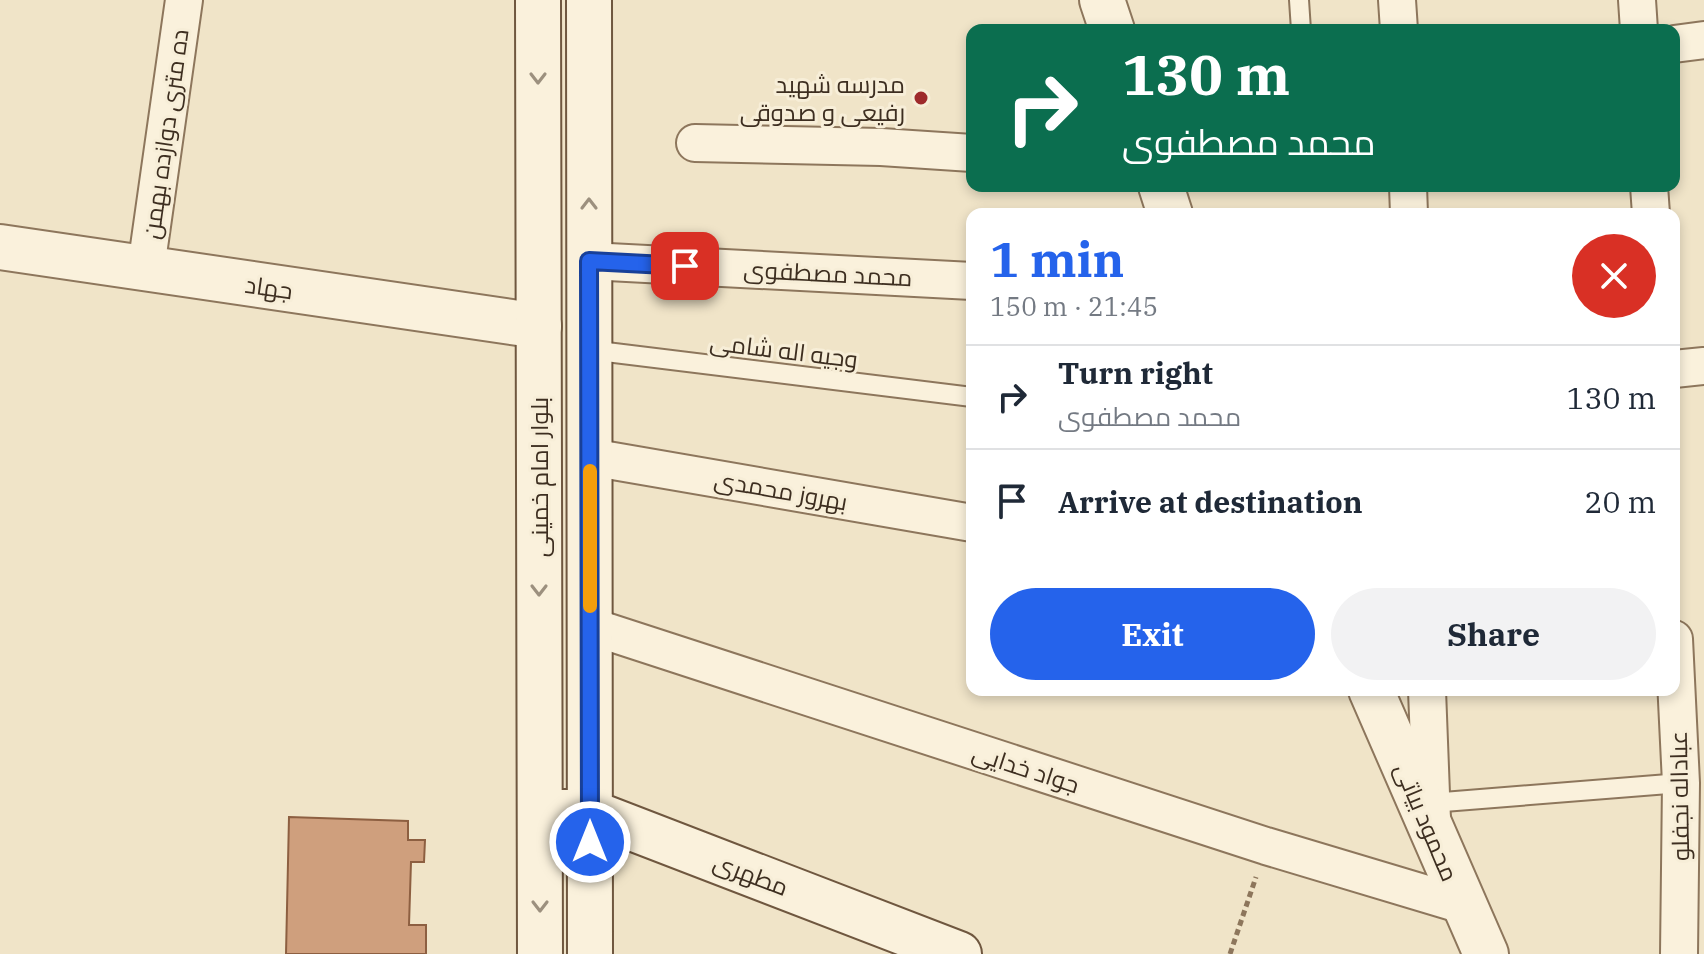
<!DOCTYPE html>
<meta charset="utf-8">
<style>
:root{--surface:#fff;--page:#f2f2f3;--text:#1f2937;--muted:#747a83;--line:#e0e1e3;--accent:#2563eb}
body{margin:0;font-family:"IBM Plex Serif",Cairo,serif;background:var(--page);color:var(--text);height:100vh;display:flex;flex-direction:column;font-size:30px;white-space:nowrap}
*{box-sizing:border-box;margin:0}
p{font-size:26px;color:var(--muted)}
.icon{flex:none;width:44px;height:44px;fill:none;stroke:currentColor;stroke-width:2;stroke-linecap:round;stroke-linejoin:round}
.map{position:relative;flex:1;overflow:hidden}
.details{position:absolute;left:966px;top:208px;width:714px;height:488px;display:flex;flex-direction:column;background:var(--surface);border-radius:16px;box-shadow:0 4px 12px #0003}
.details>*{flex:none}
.banner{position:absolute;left:966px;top:24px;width:714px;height:168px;border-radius:16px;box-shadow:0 4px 12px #0003;background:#0b6e4f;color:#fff;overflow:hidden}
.pin{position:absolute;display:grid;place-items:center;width:68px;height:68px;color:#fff;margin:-34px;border-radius:16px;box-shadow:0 4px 12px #0006}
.me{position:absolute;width:88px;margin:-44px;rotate:0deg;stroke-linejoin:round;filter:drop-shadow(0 0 6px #0008)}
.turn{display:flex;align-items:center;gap:28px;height:168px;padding:0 24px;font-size:36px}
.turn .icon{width:104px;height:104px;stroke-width:2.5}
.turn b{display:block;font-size:56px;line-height:68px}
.round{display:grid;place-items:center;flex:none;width:84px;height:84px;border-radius:42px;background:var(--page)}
.head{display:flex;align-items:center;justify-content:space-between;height:136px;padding:0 24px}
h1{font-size:48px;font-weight:700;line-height:60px;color:var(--accent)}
.button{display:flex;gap:16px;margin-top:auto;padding:16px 24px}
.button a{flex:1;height:92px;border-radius:48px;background:var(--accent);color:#fff;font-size:32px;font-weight:700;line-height:92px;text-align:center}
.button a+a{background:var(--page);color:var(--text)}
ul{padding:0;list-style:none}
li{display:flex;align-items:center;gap:24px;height:104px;padding:0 24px;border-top:2px solid var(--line)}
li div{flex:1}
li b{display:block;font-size:30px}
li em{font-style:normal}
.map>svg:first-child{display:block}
.building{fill:#cf9f7d;stroke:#8d5f41;stroke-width:2}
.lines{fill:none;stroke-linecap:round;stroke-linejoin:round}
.service-casing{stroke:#8d765c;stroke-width:22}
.minor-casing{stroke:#8d765c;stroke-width:40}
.tertiary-casing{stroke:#8d765c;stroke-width:48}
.secondary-casing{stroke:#6f573f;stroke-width:48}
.path{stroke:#8d765c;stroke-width:5;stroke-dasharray:6 4;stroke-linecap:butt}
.service{stroke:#faf1dc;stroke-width:18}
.minor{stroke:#faf1dc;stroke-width:36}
.tertiary{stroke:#faf1dc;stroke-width:44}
.secondary{stroke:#faf1dc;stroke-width:44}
.oneway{stroke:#9c907e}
.route-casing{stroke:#184099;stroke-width:20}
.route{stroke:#2563eb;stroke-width:14}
.slow{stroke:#f59e0b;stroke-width:14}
.poi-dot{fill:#9e2a2b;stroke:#f7eed8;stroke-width:3}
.labels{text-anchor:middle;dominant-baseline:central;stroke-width:6;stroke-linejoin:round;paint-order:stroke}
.poi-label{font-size:24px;fill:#3d2e20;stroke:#f7eed8;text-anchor:end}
.street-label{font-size:24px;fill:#3d2e20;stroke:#f7eed8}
</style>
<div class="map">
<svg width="1704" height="954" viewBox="0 0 1704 954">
<rect width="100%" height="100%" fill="#f0e4c8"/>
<path class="building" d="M289,817L408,821V840H425L424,862H411L409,925H426V954H286Z"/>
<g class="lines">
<defs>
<path id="service" d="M1299,0L1301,30
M590,350L972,397
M1431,803L1681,783"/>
<path id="minor" d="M1397,0L1399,30
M1637,0L1639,30
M1674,44L1704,40
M695,143L881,147L972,153
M1408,186L1409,214
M1649,186L1651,214
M589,261L972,281
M146,268L184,0
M1674,369L1704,366
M590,457L972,523
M590,626L1266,846L1463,905
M1674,639L1681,783L1679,954
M1427,690L1432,820"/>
<path id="tertiary" d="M1102,0L1112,30
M1161,186L1170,214
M0,247L539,326
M1371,690L1486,954"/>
<path id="secondary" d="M538,0L540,954
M589,0L590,954
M562,812H590L959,954"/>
</defs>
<use href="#service" class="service-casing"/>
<use href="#minor" class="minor-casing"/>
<use href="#tertiary" class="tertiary-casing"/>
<use href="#secondary" class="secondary-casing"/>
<path class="path" d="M1230,954L1256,877"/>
<use href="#service" class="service"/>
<use href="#minor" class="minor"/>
<use href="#tertiary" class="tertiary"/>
<use href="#secondary" class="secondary"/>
</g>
<defs><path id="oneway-chevron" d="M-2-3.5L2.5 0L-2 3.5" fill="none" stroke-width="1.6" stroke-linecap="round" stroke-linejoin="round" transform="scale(2)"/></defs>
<g class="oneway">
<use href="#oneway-chevron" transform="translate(538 78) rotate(90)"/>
<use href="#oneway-chevron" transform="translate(589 204) rotate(-90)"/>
<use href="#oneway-chevron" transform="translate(539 590) rotate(90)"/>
<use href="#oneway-chevron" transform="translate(540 906) rotate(90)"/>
</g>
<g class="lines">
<defs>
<path id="route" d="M590,842L589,261L685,266"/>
</defs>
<use href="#route" class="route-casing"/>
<use href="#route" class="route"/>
<path class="slow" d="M590,471V606"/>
</g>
<circle class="poi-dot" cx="921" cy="98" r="8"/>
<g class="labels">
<g class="poi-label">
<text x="905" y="84">مدرسه شهید<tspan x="905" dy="28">رفیعی و صدوقی</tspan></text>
</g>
<g class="street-label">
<text transform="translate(165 134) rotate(-82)">ده متری دوازده بهمن</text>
<text transform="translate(828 273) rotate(3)">محمد مصطفوی</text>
<text transform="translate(269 287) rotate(8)">جهاد</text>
<text transform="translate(784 350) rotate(7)">وجیه اله شامی</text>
<text transform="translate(539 477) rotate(-90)">بلوار امام خمینی</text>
<text transform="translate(781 490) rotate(10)">بهروز محمدی</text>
<text transform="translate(1026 768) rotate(18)">جواد خدایی</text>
<text transform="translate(1679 796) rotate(-91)">عباداله نجفلو</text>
<text transform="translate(1427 822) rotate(67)">محمود بیاتی</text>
<text transform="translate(751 874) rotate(21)">مطهری</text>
</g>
</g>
</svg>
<div class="pin" style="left:685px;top:266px;background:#d93025"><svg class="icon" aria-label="arrive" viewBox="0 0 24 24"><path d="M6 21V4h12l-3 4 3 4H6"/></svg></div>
<svg class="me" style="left:590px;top:842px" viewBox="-20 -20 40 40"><circle r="17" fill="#2563eb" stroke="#fff" stroke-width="3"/><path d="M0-11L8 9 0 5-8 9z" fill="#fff"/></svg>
<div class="banner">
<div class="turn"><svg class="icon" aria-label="right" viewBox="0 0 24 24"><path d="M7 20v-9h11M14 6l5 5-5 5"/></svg><div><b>130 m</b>محمد مصطفوی</div></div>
</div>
<section class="details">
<div class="head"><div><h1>1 min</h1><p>150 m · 21:45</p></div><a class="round" style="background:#d93025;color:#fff"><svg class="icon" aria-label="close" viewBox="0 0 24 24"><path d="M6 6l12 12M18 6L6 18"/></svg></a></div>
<ul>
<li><svg class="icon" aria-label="right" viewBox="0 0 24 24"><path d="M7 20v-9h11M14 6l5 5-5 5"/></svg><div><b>Turn right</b><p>محمد مصطفوی</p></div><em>130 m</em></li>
<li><svg class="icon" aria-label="arrive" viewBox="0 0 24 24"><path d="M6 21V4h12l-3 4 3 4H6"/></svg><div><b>Arrive at destination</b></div><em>20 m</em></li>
</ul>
<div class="button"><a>Exit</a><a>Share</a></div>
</section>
</div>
